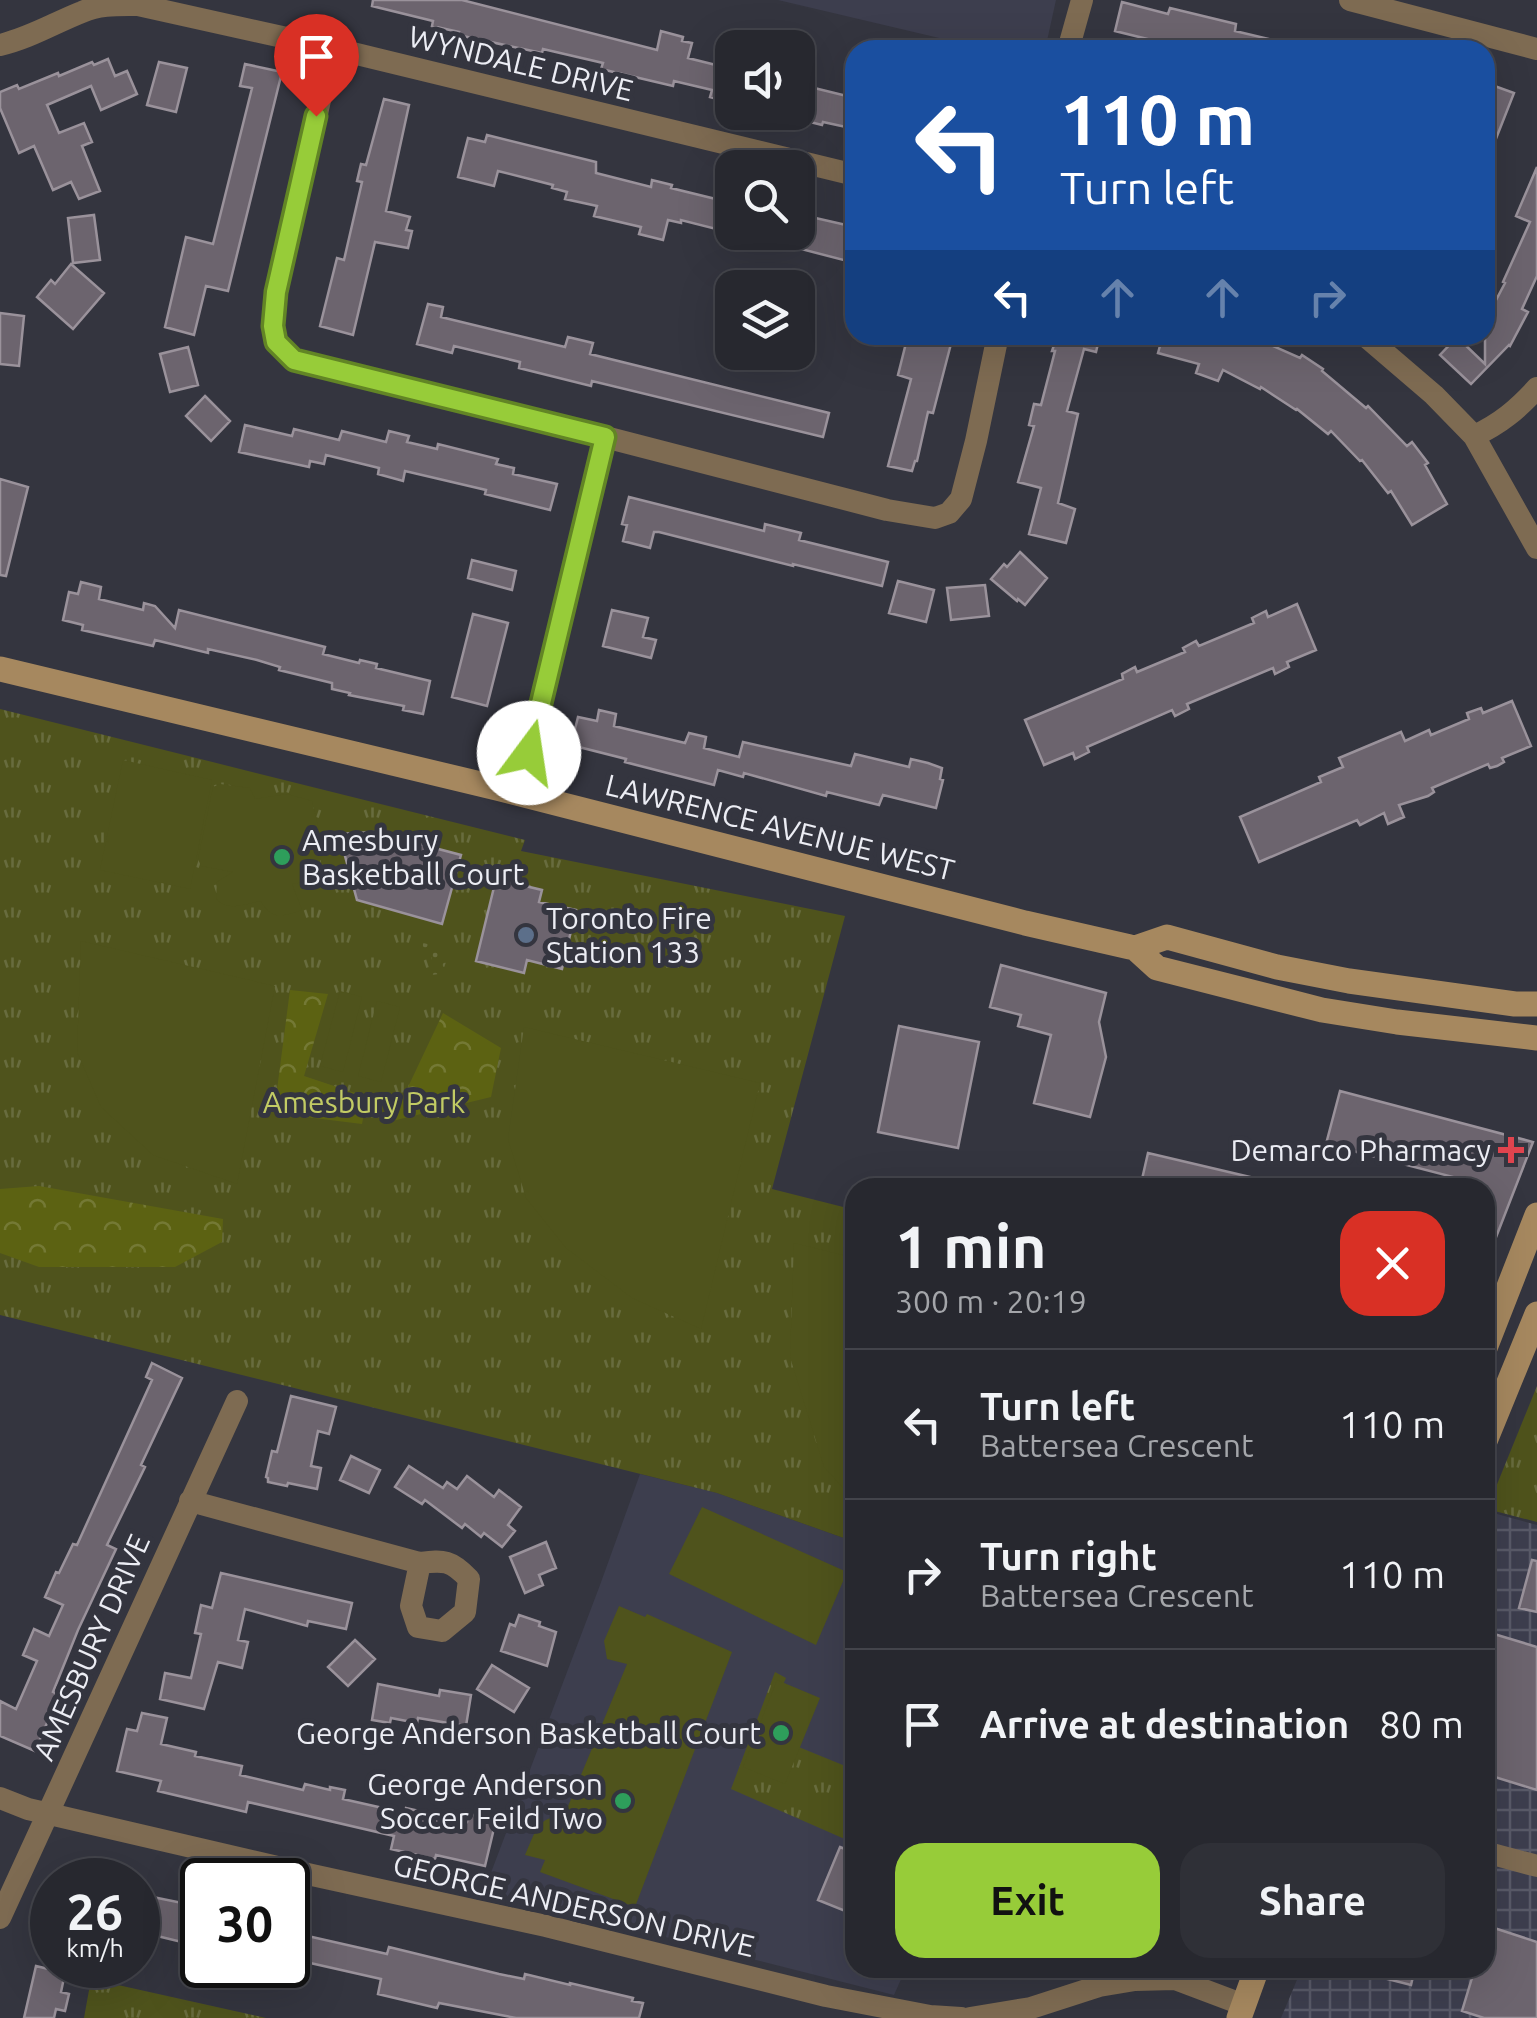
<!DOCTYPE html>
<meta charset="utf-8">
<style>
:root{--surface:#27282f;--page:#2f3037;--text:#f1f3f6;--muted:#a4a6aa;--line:#43444b;--accent:#97cc39}
body{margin:0;font-family:Ubuntu,sans-serif;background:var(--page);color:var(--text);height:100vh;display:flex;flex-direction:column;font-size:38px;white-space:nowrap}
*{box-sizing:border-box;margin:0}
p{font-size:32px;color:var(--muted)}
.icon{flex:none;width:55px;height:55px;fill:none;stroke:currentColor;stroke-width:2;stroke-linecap:round;stroke-linejoin:round}
.map{position:relative;flex:1;overflow:hidden}
.side{position:absolute;left:845px;top:1178px;width:650px;height:800px;display:flex;flex-direction:column;background:var(--surface);border-radius:30px;box-shadow:0 10px 40px #0002,0 0 0 2px var(--line)}
.side>*{flex:none}
.top-card{position:absolute;left:845px;top:40px;width:650px;height:305px;border-radius:30px;box-shadow:0 10px 40px #0002,0 0 0 2px var(--line);background:#1a4fa0;color:#fff;overflow:hidden}
.tools{position:absolute;left:715px;top:30px;display:grid;gap:20px}
.tools a{display:grid;place-items:center;width:100px;height:100px;border-radius:20px;background:var(--surface);box-shadow:0 10px 40px #0002,0 0 0 2px var(--line);font-size:50px}
.speed{position:absolute;left:30px;top:1858px;display:flex;gap:20px;font-size:50px;font-weight:700;text-align:center}
.speed>*{display:grid;place-content:center;width:130px;height:130px;border-radius:50%;background:var(--surface);box-shadow:0 10px 40px #0002,0 0 0 2px var(--line);line-height:1}
.speed small{font-size:25px;font-weight:400}
.speed .limit{border:5px solid #111;border-radius:15px;background:#fff;color:#111}
.pin{position:absolute;display:grid;place-items:center;width:85px;height:85px;color:#fff;margin:-102px -42px;border-radius:50% 50% 50% 0;rotate:-45deg;box-shadow:0 0 10px #0007}
.pin .icon{rotate:45deg}
.me{position:absolute;width:110px;margin:-55px;rotate:14deg;stroke-linejoin:round;filter:drop-shadow(0 0 8px #0008)}
.turn{display:flex;align-items:center;gap:35px;height:210px;padding:0 50px;font-size:45px}
.turn .icon{width:130px;height:130px;stroke-width:2.5}
.turn b{display:block;font-size:70px;line-height:85px}
.lanes{display:flex;align-items:center;height:95px;padding:0 50px;background:#0003;justify-content:center;gap:50px;direction:ltr}
.lanes .off{opacity:.35}
.round{display:grid;place-items:center;flex:none;width:105px;height:105px;border-radius:30px;background:var(--page)}
.summary{display:flex;align-items:center;justify-content:space-between;height:170px;padding:0 50px}
h1{font-size:60px;font-weight:700;line-height:75px}
.action{display:flex;gap:20px;margin-top:auto;padding:20px 50px}
.action a{flex:1;height:115px;border-radius:30px;background:var(--accent);color:#111;font-size:40px;font-weight:700;line-height:115px;text-align:center}
.action a+a{background:var(--page);color:var(--text)}
ul{padding:0;list-style:none}
li{display:flex;align-items:center;gap:30px;height:150px;padding:0 50px;border-top:2px solid var(--line)}
li div{flex:1}
li b{display:block;font-size:38px}
li em{font-style:normal}
.map>svg:first-child{display:block}
.built{fill:#3d3e4e}
.industrial{fill:url(#industrial-grid)}
.grass{fill:url(#grass-tufts)}
.forest{fill:url(#forest-crowns)}
.garden{fill:url(#garden-dots)}
.pitch{fill:#4f531c}
.building{fill:#6c646e;stroke:#9a929b;stroke-width:2.5}
.lines{fill:none;stroke-linecap:round;stroke-linejoin:round}
.minor{stroke:#7e6b52;stroke-width:22}
.secondary{stroke:#a6885f;stroke-width:25}
.route-casing{stroke:#628525;stroke-width:25}
.route{stroke:#97cc39;stroke-width:18}
.leisure-dot{fill:#2e9e5b;stroke:#34353f;stroke-width:4}
.service-dot{fill:#5c6f8a;stroke:#34353f;stroke-width:4}
.health-dot{fill:#e0444e;stroke:#34353f;stroke-width:4}
.labels{text-anchor:middle;dominant-baseline:central;stroke-width:10;stroke-linejoin:round;paint-order:stroke}
.street-label{font-size:30px;fill:#ecedf4;stroke:#34353f}
.poi-label{font-size:30px;fill:#ecedf4;stroke:#34353f;text-anchor:end}
.park-label{font-size:30px;fill:#c2cb64;stroke:#34353f}
</style>
<div class="map">
<svg width="1537" height="2018" viewBox="0 0 1537 2018">
<defs>
<pattern id="industrial-grid" width="8" height="8" patternUnits="userSpaceOnUse" patternTransform="scale(2.5)"><rect width="8" height="8" fill="#3d3e4e"/><path d="M0 4h8M4 0v8" fill="none" stroke="#595a68"/></pattern>
<pattern id="grass-tufts" width="24" height="20" patternUnits="userSpaceOnUse" patternTransform="scale(2.5)"><rect width="24" height="20" fill="#4f531c"/><path d="M3 7l-1-3M5 7V3M7 7l1-3M15 17l-1-3M17 17v-4M19 17l1-3" fill="none" stroke="#686c3e"/></pattern>
<pattern id="forest-crowns" width="20" height="18" patternUnits="userSpaceOnUse" patternTransform="scale(2.5)"><rect width="20" height="18" fill="#5c6212"/><path d="M2 6a3 3 0 1 1 6 0M12 15a3 3 0 1 1 6 0" fill="none" stroke="#747935"/></pattern>
<pattern id="garden-dots" width="8" height="8" patternUnits="userSpaceOnUse" patternTransform="scale(2.5)"><rect width="8" height="8" fill="#4f531c"/><path d="M2 2h.1M6 6h.1" fill="none" stroke="#686c3e" stroke-width="1.8" stroke-linecap="round"/></pattern>
</defs>
<rect width="100%" height="100%" fill="#34353f"/>
<path class="built" d="M778,0H1056L1045,50H990Z
M640,1474L717,1493L855,1542V1968H906L894,1995L484,1891L600,1585Z"/>
<path class="industrial" d="M1486,1511L1537,1525V2018H1281L1302,1968H1485Z"/>
<path class="grass" d="M0,709L525,840L521,851L845,916L772,1189L855,1210V1542L717,1493L0,1315Z
M1537,1386V1522L1487,1509Z
M775,1672L786,1678L762,1732L855,1770V1822L847,1840L731,1789Z
M91,1979L266,2018H84Z"/>
<path class="forest" d="M290,990L328,994L304,1076L367,1097L362,1124L274,1113Z
M443,1013L501,1048L491,1097L392,1121Z
M39,1186L223,1219L222,1242L175,1267H39L0,1253V1189Z"/>
<path class="garden" d="M423,943L449,949C443,977 442,978 415,971L416,967L429,969L433,951L422,948Z"/>
<path class="pitch" d="M123,760L212,780L190,889L100,870Z
M220,784L250,788L255,799L287,794L312,801L323,847L316,880L292,884L302,910C284,916 271,921 261,901C244,904 229,912 216,899L217,882L233,872L201,866L198,859L213,787Z
M81,941L275,986L237,1184L153,1155L101,1107L77,1052Z
M340,991L362,997L343,1072L320,1066Z
M377,1001L400,1007L381,1082L358,1076Z
M524,1027L760,1083L701,1329L632,1298L566,1248L526,1198L508,1139Z
M794,1243L855,1258V1501L824,1467L790,1357Z
M702,1507L847,1572L816,1645L669,1574Z
M619,1606L645,1617L647,1614L732,1652L635,1907L540,1872L545,1860L525,1855C535,1833 537,1816 564,1816L627,1664L607,1659L604,1641Z
M777,1680L820,1698L785,1784L743,1767Z"/>
<path class="building" d="M373,0H462L657,50L661,31L683,37L682,41L692,43L688,58L732,69V87L729,102L710,97L712,90L674,81L673,86L601,69L603,63L543,49L542,53L458,35L459,32L432,26L433,21L372,6Z
M1122,2L1168,14L1170,8L1236,24L1235,31L1290,44L1289,50H1192L1115,31Z
M108,59L115,76L127,71L137,94L101,110L91,86L47,105L59,133L84,123L92,142L82,146L100,191L79,199L71,182L53,190L34,146L19,153L0,108V92L17,85L19,89L58,73L59,76L92,62L94,65Z
M159,62L187,68L176,112L147,105Z
M245,64L282,72L228,291L206,286L194,335L165,327L186,237L213,244L252,88L240,86Z
M798,84L855,98V129L823,122L822,125L798,119Z
M1489,84L1514,93L1486,164L1485,94Z
M384,99L409,105L386,211L410,217L406,230L412,231L408,248L375,242L353,335L320,326L337,258L344,260L362,182L357,181L361,164L366,165Z
M487,135L596,162V173L651,187L652,180L672,185L671,188L732,203L728,232L681,220V223L668,220L663,240L639,234L641,227L594,216L597,206L565,199L567,192L552,188L553,185L498,171L494,186L458,177L468,138L485,142Z
M1537,167V276L1522,309L1528,312L1510,346L1509,345L1471,384L1440,355L1457,337L1485,364V321L1505,283L1503,282L1530,222L1516,216Z
M798,214L855,227V263L759,238L760,232H798Z
M94,215L100,260L73,263L68,218Z
M71,264L104,293L73,329L37,297L51,280L55,284Z
M428,304L443,307L441,317L565,347L568,337L593,343L590,354L829,413L823,437L592,381L591,386L519,368L520,362L454,346L452,353L417,344Z
M0,313L24,316L19,366L0,364Z
M908,335H931L952,340L933,413L928,412L917,461H915L912,471L888,466L911,379L898,375Z
M1053,335H1100L1096,352L1084,349L1067,411L1078,414L1058,503L1075,509L1066,543L1029,534L1041,488L1018,482L1034,426L1029,425L1034,404L1041,405L1055,351H1052L1055,342L1052,341Z
M1163,335H1248L1300,358L1302,355L1323,369L1322,371L1366,408L1368,406L1407,446L1412,442L1428,463L1425,465L1447,504L1412,525L1391,491L1388,493L1362,460L1360,461L1331,431L1328,434L1297,409L1296,410L1261,387L1260,389L1223,370L1218,381L1196,373L1199,364L1158,353Z
M188,347L198,385L170,392L160,354Z
M205,396L230,421L211,441L186,416Z
M245,425L292,436L294,429L339,440L342,431L386,442L389,431L409,436L407,442L437,449L438,444L498,459L496,464L514,468L513,474L557,484L550,510L485,494L486,490L405,471L403,481L378,474L379,468L326,455L324,464L310,461L309,467L239,452Z
M0,479L28,487L6,576L0,575Z
M629,497L764,531L765,524L801,533L799,540L888,562L882,586L793,564V566L659,532H654L650,548L623,541L627,525L622,524Z
M1020,552L1047,578L1025,605L1018,599L1017,601L991,579L1004,564L1007,567Z
M472,560L516,571L512,590L468,578Z
M898,581L934,590L926,622L889,613Z
M81,582L101,587L99,599L143,610L144,603L155,606L175,628L179,610L325,647L323,654L359,663L360,660L377,664L376,668L430,681L423,714L403,710L404,706L349,695L350,693L332,689V683L279,670L280,667L257,660L208,649V653L155,640L153,646L82,630L83,625L63,620L69,592L78,594Z
M985,585L989,616L951,620L947,588Z
M1297,604L1316,650L1287,662L1289,667L1275,674L1273,668L1187,704L1189,709L1175,716L1172,710L1087,747L1089,752L1075,759L1073,753L1044,765L1025,720L1123,679L1122,674L1135,667L1137,672L1185,652L1183,648L1196,641L1199,646L1254,623L1252,618L1266,611L1268,617Z
M612,610L648,618L643,637L656,640L651,658L603,646Z
M473,614L508,623L487,706L452,697Z
M1512,701L1531,746L1502,758L1504,762L1497,766L1490,768L1488,764L1432,788L1434,792L1428,796L1399,805L1404,817L1388,824L1384,813L1360,825L1357,820L1259,862L1240,817L1321,782L1319,777L1343,767L1339,758L1401,732L1405,741L1429,730L1431,735L1469,719L1467,713L1481,708L1483,713Z
M599,710L616,714L614,726L685,743L689,733L706,737L704,748L739,757L743,742L851,766L855,754L909,767L911,759L928,763L942,768L940,779L943,780L936,808L883,795L879,805L827,792L826,796L744,773L743,777L718,770L714,785L625,762L626,759L571,745L578,717L597,721Z
M374,832L461,855L442,924L357,900L339,834Z
M496,879L542,890L539,902L576,910L562,969L527,960L524,973L476,961Z
M1001,965L1106,993L1099,1022L1106,1057L1090,1117L1034,1103L1051,1035L1018,1026L1021,1015L990,1007Z
M899,1026L979,1042L958,1148L878,1132Z
M1340,1091L1533,1142L1486,1263L1485,1188H1458L1461,1179L1326,1144Z
M1148,1153L1267,1181L1266,1188H1140Z
M152,1363L182,1378L141,1465L145,1467L107,1545L116,1549L78,1630L53,1692L59,1695L35,1751L0,1736V1701L16,1709L37,1661L23,1655L34,1629L49,1636L63,1605L45,1597L56,1572L59,1573L73,1544L77,1545L152,1380L146,1377Z
M291,1396L336,1407L329,1434L318,1431L311,1466L321,1468L317,1489L288,1483L287,1486L268,1482V1478L266,1477L272,1451L277,1452Z
M351,1456L380,1470L369,1493L340,1480Z
M409,1466L443,1488L447,1482L457,1489L467,1476L494,1497L499,1490L521,1507L508,1525L515,1531L502,1547L484,1533L481,1537L465,1524L462,1528L425,1500L422,1504L395,1487Z
M546,1542L556,1568L539,1575L543,1585L525,1593L510,1557Z
M1532,1560L1537,1561V1612L1519,1608Z
M221,1573L352,1603L346,1629L308,1621L307,1626L245,1609L238,1640L248,1642L242,1668L218,1662L204,1709L160,1699L165,1673L191,1678L201,1634L195,1633L201,1605L212,1608Z
M519,1615L540,1622L539,1626L556,1632L547,1666L501,1651L510,1624L515,1626Z
M1494,1634L1537,1647V1790L1485,1774V1666Z
M355,1640L375,1659L348,1686L328,1667Z
M492,1665L529,1688L514,1712L477,1689Z
M378,1684L439,1696L440,1690L471,1695L466,1726L418,1718L417,1723L391,1718L390,1723L372,1720Z
M142,1713L167,1718L161,1744L196,1752L195,1756L242,1766L240,1775L303,1790L305,1784L330,1790V1787L345,1790L343,1799L405,1813L406,1808L467,1822L469,1814L496,1820L485,1866L436,1855L435,1859L391,1849L394,1836L248,1802L246,1812L158,1791L161,1781L117,1771L127,1729L137,1731Z
M840,1847L855,1853V1915L818,1900Z
M138,1894L202,1907V1947L145,1933L149,1918L138,1915Z
M1488,1926L1537,1942V2018H1484L1462,2011L1475,1968H1485V1937Z
M290,1932L387,1954L389,1947L499,1974L524,1979L525,1974L570,1985V1983L633,1998L632,2001L643,2003L639,2018H516L439,2003L437,2008L378,1994L381,1979L288,1958Z
M36,1966L65,1973L61,1992L69,1994L65,2011L56,2009L54,2018H24Z
M1365,1968H1415L1411,1985L1364,1973Z"/>
<g class="lines">
<path class="minor" d="M1350,0L1537,49
M0,45C30,38 54,23 82,12C99,4 119,5 138,5L332,48L855,175
M332,48L276,292L273,325L276,342L294,360L605,437L887,510L935,518L949,513L961,499L976,441L998,335
M1068,50L1082,0
M1364,335L1434,395L1474,436L1537,548
M1474,436C1500,424 1518,409 1537,388
M519,794L605,437
M190,1501L420,1563L411,1606L418,1627L442,1631L465,1612L469,1579C451,1560 444,1560 420,1563
M0,1798L28,1809L312,1875L546,1926L826,1996L930,2016L961,2018
M1485,1852L1537,1866
M0,1918L237,1401
M970,2018L1031,2008L1099,1986L1135,1980L1175,1979L1244,2005"/>
<path class="secondary" d="M0,669L497,788L1025,923L1130,947L1135,948L1157,968L1322,1010L1397,1022L1537,1038
M1135,948L1167,937L1277,967L1349,981L1515,1004H1537
M1485,1348L1537,1215
M1485,1441L1537,1314
M1239,2018L1257,1968"/>
</g>
<g class="lines">
<defs>
<path id="route" d="M316,116L276,292L273,326L276,342L294,360L605,437L529,753"/>
</defs>
<use href="#route" class="route-casing"/>
<use href="#route" class="route"/>
</g>
<g class="leisure-dot">
<circle cx="282" cy="857" r="10"/>
<circle cx="781" cy="1733" r="10"/>
<circle cx="623" cy="1801" r="10"/>
</g>
<circle class="service-dot" cx="526" cy="935" r="10"/>
<path class="health-dot" d="M1506 1135h10v10h10v10h-10v10h-10v-10h-10v-10h10z"/>
<g class="labels">
<g class="street-label">
<text transform="translate(521 63) rotate(14)">WYNDALE DRIVE</text>
<text transform="translate(780 827) rotate(14)">LAWRENCE AVENUE WEST</text>
<text transform="translate(91 1647) rotate(-66)">AMESBURY DRIVE</text>
<text transform="translate(574 1905) rotate(13)">GEORGE ANDERSON DRIVE</text>
</g>
<g class="poi-label">
<text x="302" y="840" text-anchor="start">Amesbury<tspan x="302" dy="34">Basketball Court</tspan></text>
<text x="546" y="918" text-anchor="start">Toronto Fire<tspan x="546" dy="34">Station 133</tspan></text>
<text x="1491" y="1150">Demarco Pharmacy</text>
<text x="761" y="1733">George Anderson Basketball Court</text>
<text x="603" y="1784">George Anderson<tspan x="603" dy="34">Soccer Feild Two</tspan></text>
</g>
<g class="park-label">
<text x="364" y="1102">Amesbury Park</text>
</g>
</g>
</svg>
<div class="tools">
<a><svg class="icon" aria-label="sound" viewBox="0 0 24 24"><path d="M4 9h4l5-4v14l-5-4H4zM17 9q2 3 0 6"/></svg></a>
<a><svg class="icon" aria-label="search" viewBox="0 0 24 24"><circle cx="10" cy="10" r="6"/><path d="M15 15l6 6"/></svg></a>
<a><svg class="icon" aria-label="layers" viewBox="0 0 24 24"><path d="M12 4l9 5-9 5-9-5zM3 14l9 5 9-5"/></svg></a>
</div>
<div class="speed"><div>26<small>km/h</small></div><div class="limit">30</div></div>
<div class="pin" style="left:316px;top:116px;background:#d93025"><svg class="icon" aria-label="arrive" viewBox="0 0 24 24"><path d="M6 21V4h12l-3 4 3 4H6"/></svg></div>
<svg class="me" style="left:529px;top:753px" viewBox="-20 -20 40 40"><circle r="19" fill="#fff"/><path d="M0-13L10 11 0 6-10 11z" fill="#97cc39"/></svg>
<div class="top-card">
<div class="turn"><svg class="icon" aria-label="left" viewBox="0 0 24 24"><path d="M17 20v-9H6M10 6l-5 5 5 5"/></svg><div><b>110 m</b>Turn left</div></div>
<div class="lanes"><svg class="icon" aria-label="left" viewBox="0 0 24 24"><path d="M17 20v-9H6M10 6l-5 5 5 5"/></svg><svg class="icon off" aria-label="ahead" viewBox="0 0 24 24"><path d="M12 20V5M6 11l6-6 6 6"/></svg><svg class="icon off" aria-label="ahead" viewBox="0 0 24 24"><path d="M12 20V5M6 11l6-6 6 6"/></svg><svg class="icon off" aria-label="right" viewBox="0 0 24 24"><path d="M7 20v-9h11M14 6l5 5-5 5"/></svg></div>
</div>
<section class="side">
<div class="summary"><div><h1>1 min</h1><p>300 m · 20:19</p></div><a class="round" style="background:#d93025;color:#fff"><svg class="icon" aria-label="close" viewBox="0 0 24 24"><path d="M6 6l12 12M18 6L6 18"/></svg></a></div>
<ul>
<li><svg class="icon" aria-label="left" viewBox="0 0 24 24"><path d="M17 20v-9H6M10 6l-5 5 5 5"/></svg><div><b>Turn left</b><p>Battersea Crescent</p></div><em>110 m</em></li>
<li><svg class="icon" aria-label="right" viewBox="0 0 24 24"><path d="M7 20v-9h11M14 6l5 5-5 5"/></svg><div><b>Turn right</b><p>Battersea Crescent</p></div><em>110 m</em></li>
<li><svg class="icon" aria-label="arrive" viewBox="0 0 24 24"><path d="M6 21V4h12l-3 4 3 4H6"/></svg><div><b>Arrive at destination</b></div><em>80 m</em></li>
</ul>
<div class="action"><a>Exit</a><a>Share</a></div>
</section>
</div>
